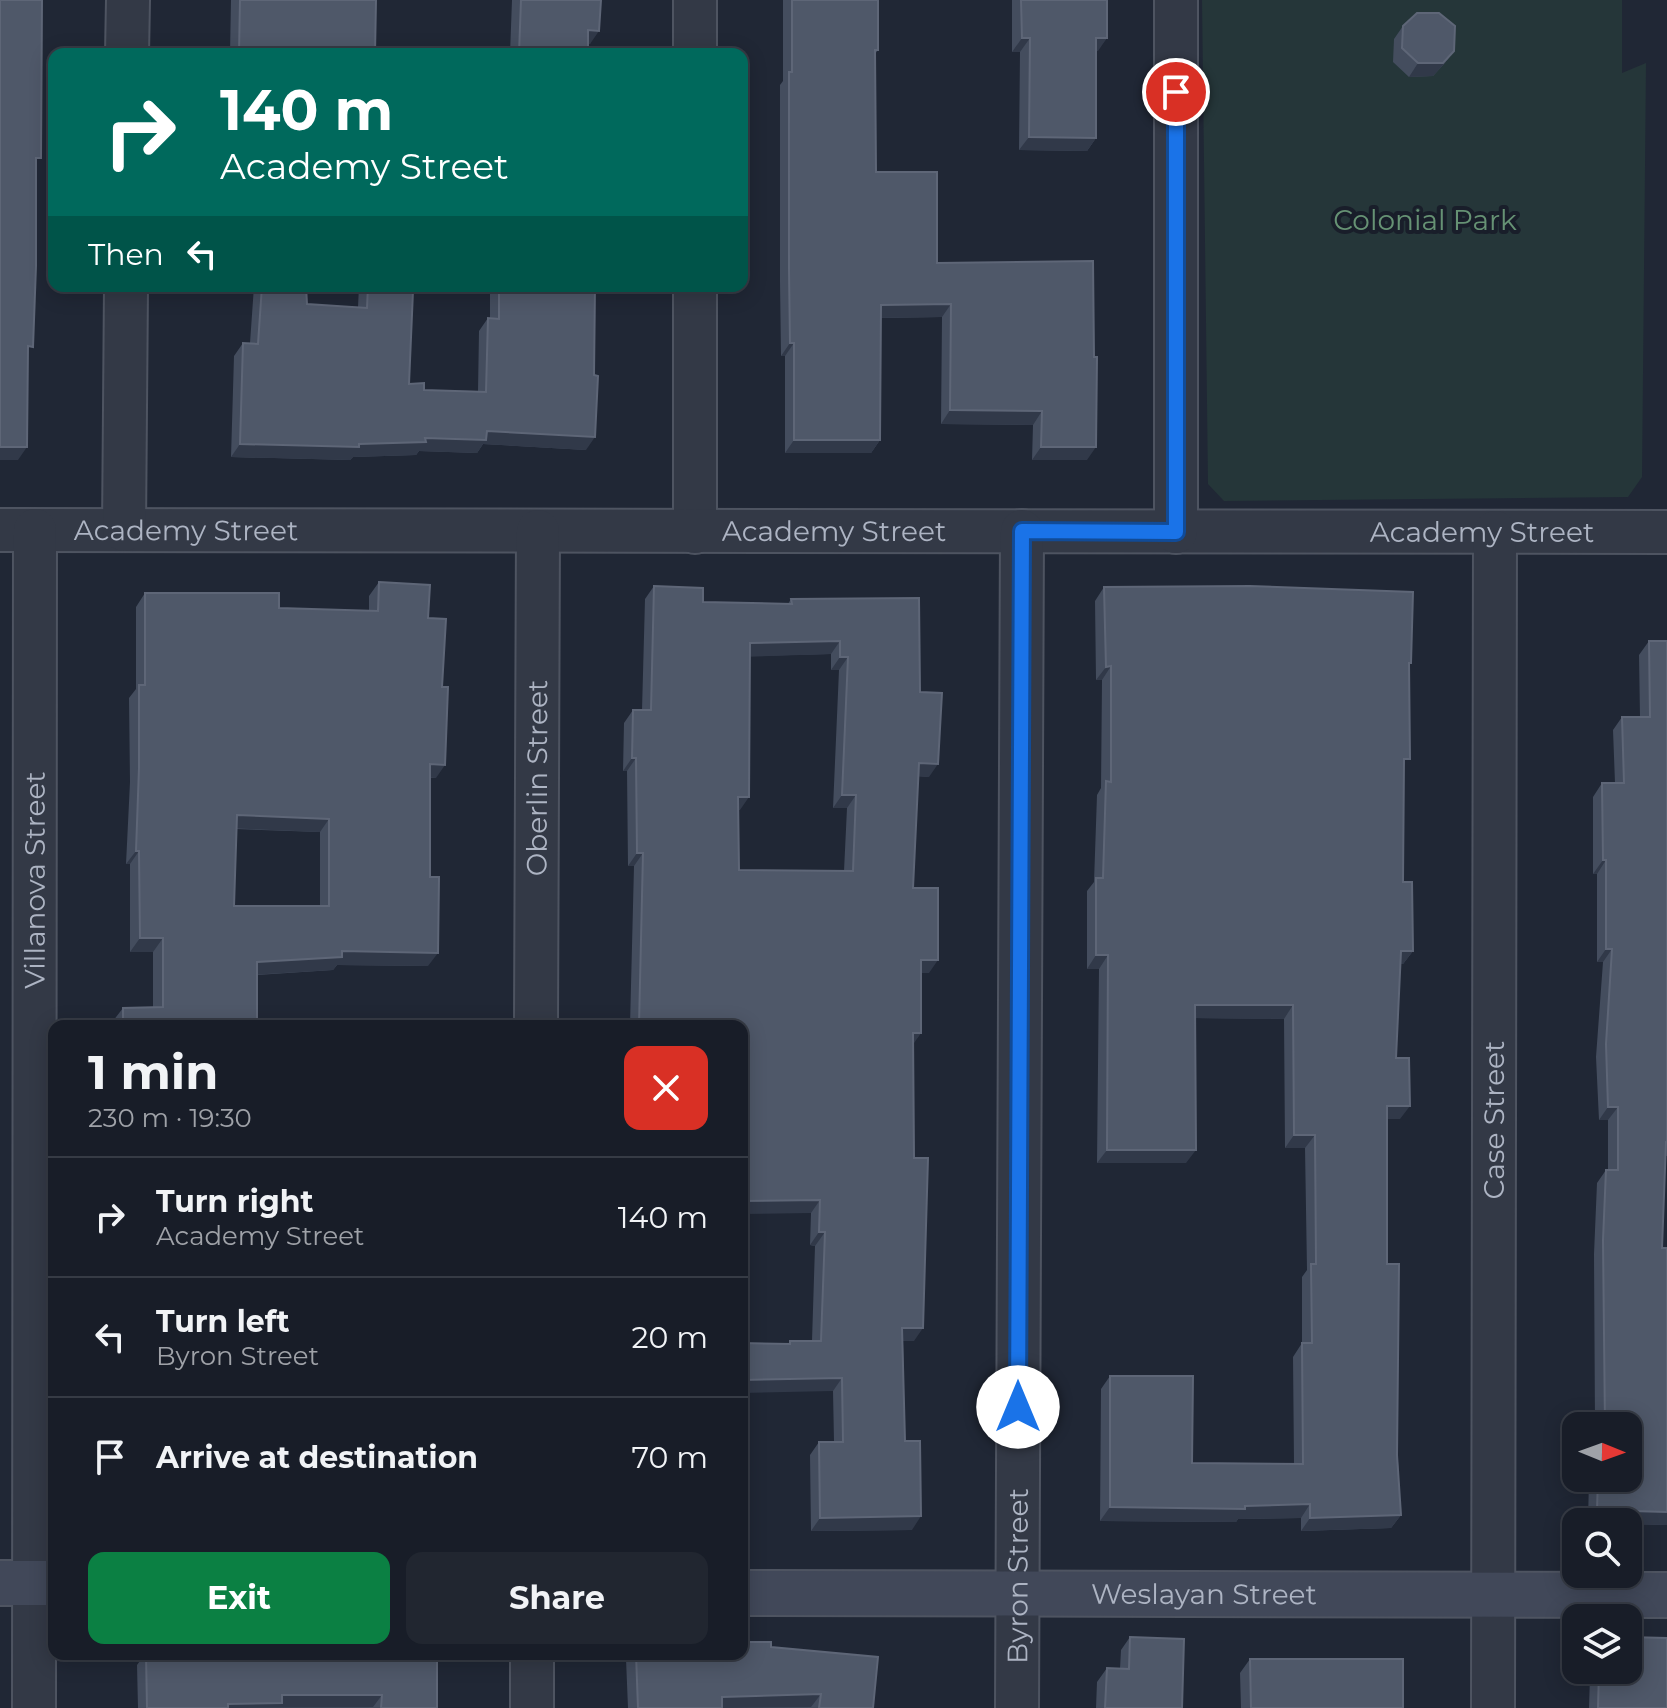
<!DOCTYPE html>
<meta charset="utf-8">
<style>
:root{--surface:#181d28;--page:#212630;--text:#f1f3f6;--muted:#9fa2a8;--line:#363b45;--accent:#0b8043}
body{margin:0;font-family:Montserrat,sans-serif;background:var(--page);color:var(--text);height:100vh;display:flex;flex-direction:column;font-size:30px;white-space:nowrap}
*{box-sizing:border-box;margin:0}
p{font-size:26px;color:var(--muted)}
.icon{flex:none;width:44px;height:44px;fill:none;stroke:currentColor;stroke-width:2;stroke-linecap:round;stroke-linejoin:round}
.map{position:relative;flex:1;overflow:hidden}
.panel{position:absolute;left:48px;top:1020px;width:700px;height:640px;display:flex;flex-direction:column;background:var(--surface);border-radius:16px;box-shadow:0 4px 20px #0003,0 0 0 2px var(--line)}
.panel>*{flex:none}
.banner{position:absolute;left:48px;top:48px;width:700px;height:244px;border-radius:16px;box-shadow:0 4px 20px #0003,0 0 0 2px var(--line);background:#00695c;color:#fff;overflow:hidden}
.needle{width:52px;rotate:91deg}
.controls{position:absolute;left:1562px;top:1412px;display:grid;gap:16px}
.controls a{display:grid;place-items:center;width:80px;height:80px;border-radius:16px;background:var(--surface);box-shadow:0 4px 20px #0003,0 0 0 2px var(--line);font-size:40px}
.pin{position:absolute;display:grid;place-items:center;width:68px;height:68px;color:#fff;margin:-34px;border:4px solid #fff;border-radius:50%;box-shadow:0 2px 8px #0007}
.me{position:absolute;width:88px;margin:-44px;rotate:0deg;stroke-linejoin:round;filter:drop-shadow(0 0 6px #0008)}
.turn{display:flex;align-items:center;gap:28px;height:168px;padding:0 40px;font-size:36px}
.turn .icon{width:104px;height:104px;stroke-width:2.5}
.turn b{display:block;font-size:56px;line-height:68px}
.then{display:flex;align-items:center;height:76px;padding:0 40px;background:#0003;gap:16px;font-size:30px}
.round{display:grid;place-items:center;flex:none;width:84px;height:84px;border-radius:16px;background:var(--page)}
.summary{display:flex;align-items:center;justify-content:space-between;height:136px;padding:0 40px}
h1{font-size:48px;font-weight:700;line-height:60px}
.button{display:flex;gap:16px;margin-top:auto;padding:16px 40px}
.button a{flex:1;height:92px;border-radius:16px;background:var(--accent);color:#fff;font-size:32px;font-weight:700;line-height:92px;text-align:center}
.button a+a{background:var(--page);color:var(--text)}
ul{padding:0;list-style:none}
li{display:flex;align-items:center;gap:24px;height:120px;padding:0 40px;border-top:2px solid var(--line)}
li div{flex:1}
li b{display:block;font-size:30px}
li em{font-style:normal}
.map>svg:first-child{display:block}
.green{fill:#253639}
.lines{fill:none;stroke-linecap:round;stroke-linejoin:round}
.minor-casing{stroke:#4e5461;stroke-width:46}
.secondary-casing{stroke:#4e5461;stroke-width:48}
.minor{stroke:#333946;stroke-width:42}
.secondary{stroke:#414859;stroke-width:44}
.wall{fill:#444d5e;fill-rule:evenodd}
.shaded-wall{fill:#313949}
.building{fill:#4f5869;stroke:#5e6677;stroke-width:2;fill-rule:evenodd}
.route-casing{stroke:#114b97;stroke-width:20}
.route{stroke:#1a73e8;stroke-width:14}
.labels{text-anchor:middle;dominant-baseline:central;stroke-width:8;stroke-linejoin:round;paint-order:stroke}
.park-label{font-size:28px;fill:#669274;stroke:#191e2a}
.street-label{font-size:28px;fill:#adb4c3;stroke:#191e2a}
</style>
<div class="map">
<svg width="1667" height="1708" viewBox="0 0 1667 1708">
<rect width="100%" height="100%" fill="#202735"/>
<path class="green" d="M1202,0H1622V73L1646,63L1642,477L1628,497L1224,501L1208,484Z"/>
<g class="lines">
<defs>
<g id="minor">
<path d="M695,0V54"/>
<path d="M127,54L128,0"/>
<path d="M695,286V532"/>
<path id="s1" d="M0,530L1667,532"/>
<path d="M124,530L126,286"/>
<path d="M1176,532V0"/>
<path id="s2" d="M536,1026L538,531"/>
<path id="s3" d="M34,1708L35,530"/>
<path d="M532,1708V1654"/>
<path id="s4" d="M1017,1708L1022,531"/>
<path id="s5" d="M1493,1708L1495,532"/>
</g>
<g id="secondary">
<path d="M0,1583H54"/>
<path id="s6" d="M742,1593L1667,1595"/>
</g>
</defs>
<use href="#minor" class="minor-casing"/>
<use href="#secondary" class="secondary-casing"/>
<use href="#minor" class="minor"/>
<use href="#secondary" class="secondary"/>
</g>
<path class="wall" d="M231,0H376L375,54H230Z
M512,0H601L590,44H588V54H510Z
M783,0H878V50L875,54L876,172L937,263L1087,460H1032L1033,425L941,424L942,317L880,318V440L871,453H785V356H781L780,282V85L783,81Z
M1012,0H1107V38L1096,51V138L1087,151L1019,150L1020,52H1012Z
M1403,26L1454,51L1444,64L1433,76L1409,77L1393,62L1394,39Z
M254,286H306L307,304L358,307L359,286H401L409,384L424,390L478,391L479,331L488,318H490V286H595L586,450L483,444L477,453L419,451L416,455L353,457L350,460L231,457L234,356L243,343H250Z
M379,582L428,618L436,778H430L428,966L337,965L333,970L257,975V1026H113V1021L123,1008L153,1007V952H130V864H126L130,782L129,698L136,689V607L145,593L279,608L369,611V596ZM236,829L320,832V906H234Z
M654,586L703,602L788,604L791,599L920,692L929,777L918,776L913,888L929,973H921V1033L913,1043L914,1341H903L905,1441L912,1530L811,1531L810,1455L819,1442H834L833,1391L788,1344L790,1341H812L815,1246L810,1245L811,1213L742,1026H630L634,866H628L627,771H623L624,723L633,710H642L645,599ZM831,654V670H839L833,808H847L844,871L739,870L738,810H740L750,656Z
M1104,587L1409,666L1404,767L1403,882L1413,951L1403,964H1400L1396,1058L1400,1119H1387V1264L1401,1515L1391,1528L1301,1531V1518L1238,1519L1236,1522L1100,1521L1101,1389L1110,1376L1192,1463L1294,1464L1293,1357L1302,1343V1277L1307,1270L1305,1148H1285L1284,1019L1195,1018L1186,1163H1097L1099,969H1087V891L1094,882L1097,795L1101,788L1102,680H1096L1095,601Z
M1649,641H1667V1156H1665L1662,1248H1667V1525L1628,1524V1522H1588L1589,1478H1628V1426H1595L1594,1254L1597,1183L1606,1170H1608V1120H1599L1596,1057L1603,962H1597V874H1593V797L1602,783H1615L1613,730L1622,717H1640L1639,655Z
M1130,1637L1182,1708H1096L1097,1682L1107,1668L1120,1669L1121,1650Z
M771,1647L873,1708H628L626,1659L630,1654H742Z
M145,1654H437V1708H138L137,1665Z
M1250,1659L1403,1708H1241L1240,1673Z
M1594,1670H1628L1667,1708H1589L1590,1675Z"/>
<path class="shaded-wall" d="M588,30L599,31L590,44L579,43Z
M1022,38H1030L1020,52H1012Z
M1096,38H1107L1098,51H1087Z
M1454,51L1444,64L1433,76L1409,77L1418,63Z
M1029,137L1096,138L1087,151L1019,150Z
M951,304L942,317L871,318L881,305Z
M790,343H794L785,356H781Z
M950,410L1042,411L1033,425L941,424Z
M487,431L595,437L586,450L483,444L477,453L419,451L416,455L353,457L350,460L231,457L240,444H359Z
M794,440H880L871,453H785Z
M0,447H27L18,460H0Z
M1041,447H1096L1087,460H1032Z
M840,641L831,654L741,657L750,643Z
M840,657H848L839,670H831Z
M1111,666L1102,680H1096L1106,667Z
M632,758H636L627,771H623Z
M919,763L938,764L929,777L909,776Z
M430,764L445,765L436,778L420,777Z
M842,795H856L847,808H833Z
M738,797H749L740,810H729Z
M237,815L329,819L320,832L228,828Z
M136,851H139L130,864H126Z
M637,853H643L634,866H628Z
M1603,860H1606L1597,874H1593Z
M140,938H163L153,952H130Z
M1606,949H1612L1603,962H1597Z
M342,951L438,953L428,966L337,965L333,970L248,975L257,962Z
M1401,951H1413L1403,964H1391Z
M1096,955H1108L1099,969H1087Z
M921,960H938L929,973H912Z
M1195,1005H1293L1284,1019L1186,1018Z
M913,1033H921L912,1046Z
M1387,1106H1410L1400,1119H1377Z
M1608,1107H1618L1608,1120H1599Z
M1294,1135H1315L1305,1148H1285Z
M1107,1150H1196L1186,1163H1097Z
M820,1200L811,1213L742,1214V1201Z
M819,1232H825L815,1246L810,1245Z
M902,1328H923L914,1341H893Z
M842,1378L833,1391L742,1393V1380Z
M1310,1504L1301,1518L1238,1519L1236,1522L1100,1521L1110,1507Z
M1597,1510L1667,1512V1525L1628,1524V1522H1589Z
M1401,1515L1391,1528L1301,1531L1310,1518Z
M921,1516L912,1530L811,1531L820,1518Z
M821,1694L811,1707L715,1708L722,1697Z
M282,1695H382L373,1707L226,1708L228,1704Z"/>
<path class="building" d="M0,0H42L41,158H36V266L33,347L28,346L27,447H0Z
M240,0H376L375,54H239Z
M521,0H601L599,31L588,30V54H519Z
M792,0H878V50H875L876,172H937V263L1093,261L1094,357H1097L1096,447H1041L1042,411L950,410L951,304L881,305L880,440H794V343H790L789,269V72H792Z
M1021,0H1107V38H1096V138L1029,137L1030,38H1022Z
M1417,13H1439L1455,26L1454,51L1443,63H1418L1402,48L1403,26Z
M262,286H306L307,304L367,308L368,286H401V290L413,291L409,384L424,383V390L486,392L488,318L499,319V286H595L594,375L598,376L595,437L487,431L486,440L425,438L426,442L359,444V447L240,444L243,343L258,344Z
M379,582L430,585L428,618L446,619L442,687H448L445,765L430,764V877H439L438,953L342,951V957L257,962V1026H123V1008L163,1007V938H140L139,851H136L139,768V685H145V593H279V608L378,611ZM237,815L329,819V906H234Z
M654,586L703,588V602L792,604L791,599L919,598L920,692L942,693L938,764L919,763L913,888H938V960H921V1033H913L914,1158H928L923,1328H902L905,1441H920L921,1516L820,1518L819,1442H843L842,1378L742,1380V1343L790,1344V1341H821L825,1232H819L820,1200L742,1201V1026H639L643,853H637L636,758H632L633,710H651ZM840,641V657H848L842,795H856L853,871L739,870L738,797H749L750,643Z
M1250,586L1413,592L1411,663H1409L1410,759H1404L1403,882H1412L1413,951H1401L1396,1058H1409L1410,1106H1387V1264H1399L1397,1455L1401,1515L1310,1518V1504L1245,1506V1509L1110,1507V1376H1193L1192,1463L1303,1464L1302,1343H1312L1311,1264H1316L1315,1135H1294L1293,1005H1195L1196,1150H1107L1108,955H1096V878H1103L1106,781L1111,782V666L1106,667L1104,587Z
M1649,641H1667V1142H1666L1662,1248H1667V1512L1597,1510L1598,1478H1628V1426H1605L1603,1240L1606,1170H1618V1107H1608L1606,1044L1612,949H1606V860H1603L1602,783H1624L1622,717H1650Z
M1130,1637L1184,1639L1182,1708H1105L1107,1668L1129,1669Z
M1628,1637L1667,1638V1708H1598L1599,1670H1628Z
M742,1642H771V1647L878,1657L873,1708H819L821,1694L722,1697V1708H638L636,1654H742Z
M146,1654H437V1708H381L382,1695H282V1703L228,1704V1708H147Z
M1250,1659H1403V1708H1251Z"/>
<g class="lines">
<defs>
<path id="route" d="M1018,1407L1022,531L1176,532V92"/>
</defs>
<use href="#route" class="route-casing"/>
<use href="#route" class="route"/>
</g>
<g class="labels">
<g class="park-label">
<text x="1425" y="220">Colonial Park</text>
</g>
<g class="street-label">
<text stroke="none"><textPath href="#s1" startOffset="186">Academy Street</textPath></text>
<text stroke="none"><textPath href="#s1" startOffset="834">Academy Street</textPath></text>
<text stroke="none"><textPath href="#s1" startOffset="1482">Academy Street</textPath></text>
<text stroke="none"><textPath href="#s2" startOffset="248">Oberlin Street</textPath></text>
<text stroke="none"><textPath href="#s3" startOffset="828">Villanova Street</textPath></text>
<text stroke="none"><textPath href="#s5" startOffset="588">Case Street</textPath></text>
<text stroke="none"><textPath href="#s4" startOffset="132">Byron Street</textPath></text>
<text stroke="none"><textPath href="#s6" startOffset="462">Weslayan Street</textPath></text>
</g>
</g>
</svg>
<div class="controls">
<a><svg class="needle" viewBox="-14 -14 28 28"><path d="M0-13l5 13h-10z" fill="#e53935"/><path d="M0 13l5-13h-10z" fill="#9fa2a8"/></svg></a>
<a><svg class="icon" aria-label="search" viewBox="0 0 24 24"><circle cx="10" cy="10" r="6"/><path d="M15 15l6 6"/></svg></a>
<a><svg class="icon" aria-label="layers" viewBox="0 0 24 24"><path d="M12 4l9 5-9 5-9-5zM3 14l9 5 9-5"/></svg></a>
</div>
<div class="pin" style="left:1176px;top:92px;background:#d93025"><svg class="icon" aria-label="arrive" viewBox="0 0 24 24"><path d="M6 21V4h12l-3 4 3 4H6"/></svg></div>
<svg class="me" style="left:1018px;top:1407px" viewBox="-20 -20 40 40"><circle r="19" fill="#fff"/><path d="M0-13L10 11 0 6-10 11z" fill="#1a73e8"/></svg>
<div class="banner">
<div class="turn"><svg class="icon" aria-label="right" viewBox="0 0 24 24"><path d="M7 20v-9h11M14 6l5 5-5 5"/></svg><div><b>140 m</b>Academy Street</div></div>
<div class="then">Then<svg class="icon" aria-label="left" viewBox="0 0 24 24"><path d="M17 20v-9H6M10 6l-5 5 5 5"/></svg></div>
</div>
<section class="panel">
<div class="summary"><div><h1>1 min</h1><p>230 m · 19:30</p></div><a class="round" style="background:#d93025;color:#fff"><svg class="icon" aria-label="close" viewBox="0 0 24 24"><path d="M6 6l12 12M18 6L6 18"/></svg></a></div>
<ul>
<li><svg class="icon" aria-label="right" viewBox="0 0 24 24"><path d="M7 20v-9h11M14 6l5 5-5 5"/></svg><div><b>Turn right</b><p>Academy Street</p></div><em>140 m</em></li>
<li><svg class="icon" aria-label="left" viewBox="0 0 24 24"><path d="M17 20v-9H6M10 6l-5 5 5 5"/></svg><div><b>Turn left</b><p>Byron Street</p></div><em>20 m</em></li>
<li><svg class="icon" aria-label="arrive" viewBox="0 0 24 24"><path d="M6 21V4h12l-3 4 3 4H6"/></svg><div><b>Arrive at destination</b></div><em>70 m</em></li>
</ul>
<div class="button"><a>Exit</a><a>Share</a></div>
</section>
</div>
